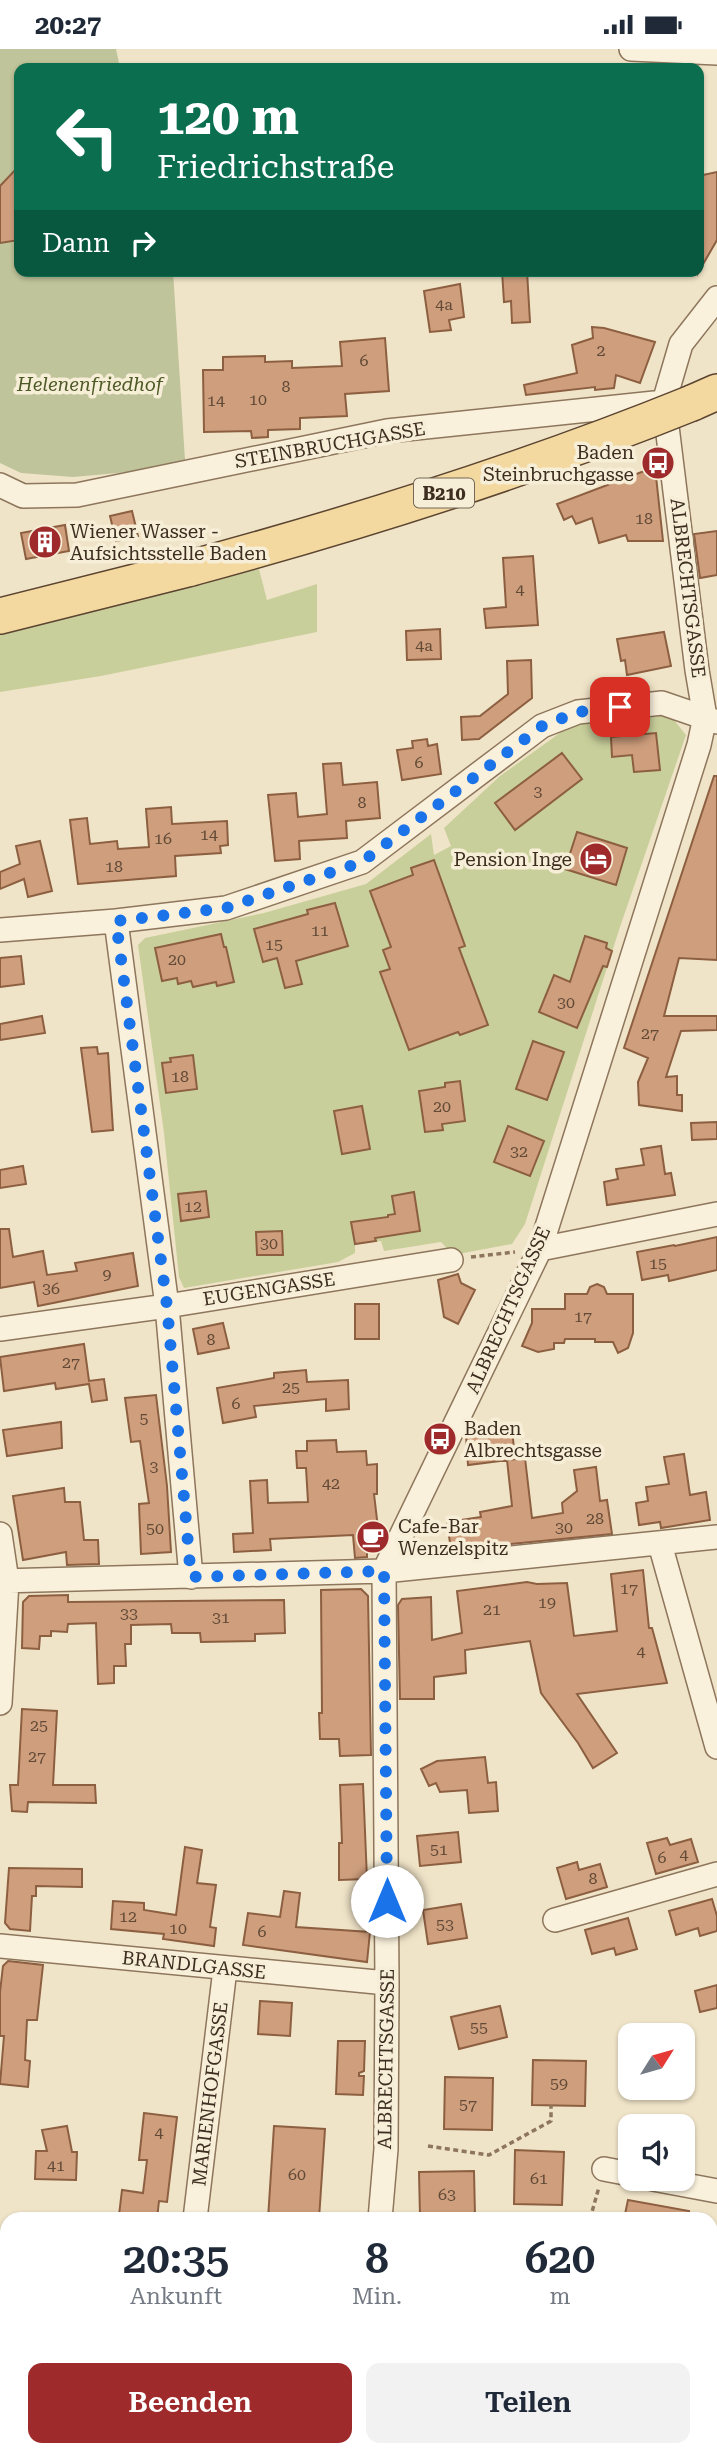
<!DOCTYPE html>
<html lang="de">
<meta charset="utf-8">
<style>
:root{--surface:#fff;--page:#f2f2f3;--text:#1f2937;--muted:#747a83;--accent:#9e2a2b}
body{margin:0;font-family:"Roboto Serif",serif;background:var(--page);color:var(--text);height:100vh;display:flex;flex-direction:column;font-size:26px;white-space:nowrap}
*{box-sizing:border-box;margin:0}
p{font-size:23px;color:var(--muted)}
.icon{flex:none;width:38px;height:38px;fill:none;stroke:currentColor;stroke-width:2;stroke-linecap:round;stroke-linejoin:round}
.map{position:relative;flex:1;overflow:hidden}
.details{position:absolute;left:0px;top:2163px;width:718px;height:245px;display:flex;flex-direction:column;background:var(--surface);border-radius:21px 21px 0 0;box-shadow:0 2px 5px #0004}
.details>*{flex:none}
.banner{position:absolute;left:14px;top:14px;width:690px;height:214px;border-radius:14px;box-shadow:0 2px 5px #0004;background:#0b6e4f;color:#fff;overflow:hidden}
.needle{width:46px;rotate:53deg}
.fabs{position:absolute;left:618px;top:1974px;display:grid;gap:14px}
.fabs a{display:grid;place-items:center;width:77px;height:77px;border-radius:14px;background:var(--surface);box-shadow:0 2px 5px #0004;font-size:35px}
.pin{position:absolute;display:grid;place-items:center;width:60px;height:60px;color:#fff;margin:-30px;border-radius:14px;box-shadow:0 4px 10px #0006}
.me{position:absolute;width:77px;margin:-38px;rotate:0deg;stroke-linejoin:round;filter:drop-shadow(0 0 5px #0008)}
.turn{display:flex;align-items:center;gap:24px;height:147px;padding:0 28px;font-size:32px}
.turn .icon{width:91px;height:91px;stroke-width:2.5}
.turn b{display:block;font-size:49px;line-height:60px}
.then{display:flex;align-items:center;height:66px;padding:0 28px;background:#0003;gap:14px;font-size:26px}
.eta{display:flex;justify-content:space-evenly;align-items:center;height:119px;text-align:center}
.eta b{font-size:42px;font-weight:600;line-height:49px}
.button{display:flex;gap:14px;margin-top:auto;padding:14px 28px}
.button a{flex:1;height:80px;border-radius:14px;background:var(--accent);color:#fff;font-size:28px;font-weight:600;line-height:80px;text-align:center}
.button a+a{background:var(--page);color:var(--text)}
.status{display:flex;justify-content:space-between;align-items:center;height:49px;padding:0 35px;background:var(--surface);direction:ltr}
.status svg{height:19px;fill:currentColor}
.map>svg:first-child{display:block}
.green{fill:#c9cf9b}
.cemetery{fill:#bfc49a}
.building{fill:#cf9f7d;stroke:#8d5f41;stroke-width:2}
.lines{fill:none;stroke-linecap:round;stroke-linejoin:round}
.street-casing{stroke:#8d765c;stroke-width:26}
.primary-casing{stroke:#5b4430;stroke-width:38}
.path{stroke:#8d765c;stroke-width:3.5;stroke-dasharray:5 3.5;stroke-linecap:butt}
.street{stroke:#faf1dc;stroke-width:23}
.primary{stroke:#f3d9a0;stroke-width:35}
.primary-bridge-casing{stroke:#5b4430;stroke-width:38;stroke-linecap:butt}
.primary-bridge{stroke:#f3d9a0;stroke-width:35}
.route{stroke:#1a73e8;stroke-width:12;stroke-dasharray:0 21.6}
.labels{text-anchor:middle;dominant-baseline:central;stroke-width:7;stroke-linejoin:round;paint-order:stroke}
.number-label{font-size:16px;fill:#624a37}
.shield{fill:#f7eed8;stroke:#756857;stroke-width:2}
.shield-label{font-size:18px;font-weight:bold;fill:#3d2e20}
.park-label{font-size:19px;font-style:italic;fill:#4d5a26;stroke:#f7eed8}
.street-label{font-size:19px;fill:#3d2e20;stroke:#f7eed8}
.poi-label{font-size:19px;fill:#3d2e20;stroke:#f7eed8;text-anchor:start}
</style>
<div class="status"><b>20:27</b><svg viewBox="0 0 49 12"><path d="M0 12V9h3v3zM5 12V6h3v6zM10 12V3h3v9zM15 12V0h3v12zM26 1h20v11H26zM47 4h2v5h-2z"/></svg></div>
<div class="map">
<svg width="717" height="2408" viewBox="0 0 717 2408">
<rect width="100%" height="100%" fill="#f0e4c8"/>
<path class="green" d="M259,520L267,551L317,535V583L101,627L0,643V582Z
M670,666L686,686L620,878L525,1175L512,1195L453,1206L441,1193L384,1202L381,1192L355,1195V1204L338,1213L184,1239L179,1228L164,1084L138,896L145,889L264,864L366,835L431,785L434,806L451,797L444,779L500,727L571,676Z"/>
<path class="cemetery" d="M0,0H116L120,19H19V222H173L185,411L129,423L73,428L21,424L0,414Z"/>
<path class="building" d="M19,117V191L0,194V137Z
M717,123V191L698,224V127Z
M502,222H527L530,273L512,274L511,252L504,253Z
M460,235L464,268L449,271L451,281L430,283L424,242Z
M592,278L604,279L655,293L640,334L616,326L614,339L595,341V338L526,346L524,336L577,324L572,296L593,289Z
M385,289L389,342L345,345L347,367L300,369V380L268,381V388L252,389L251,382L204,383L203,321H223V308L265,307V313L292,312V319L342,317L340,293Z
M655,418L663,492H628L626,486L599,494L592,469L576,475L572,467L564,471L557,455Z
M132,462L138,487L116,492L110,467Z
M65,476L69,502L26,510L21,484Z
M717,482V526L700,529L694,485Z
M533,507L538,576L486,579L484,560L506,558L503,509Z
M440,580L441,610L407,611L406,582Z
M664,583L671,617L627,626L625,611L621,612L617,590Z
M531,611L532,649L479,690L462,691L461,668L480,667L508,645L507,612Z
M656,684L660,721L634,723L632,706L612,708L611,688Z
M427,690L428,697L437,695L441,725L402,731L397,701L413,699L412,692Z
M562,704L582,730L515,781L495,754Z
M341,714L343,736L377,733L380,769L346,772L347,789L299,792L300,810L275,812L268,746L296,744L298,768L327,765L323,715Z
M714,727H717V911L679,909L664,967H717V981L681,982L666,1028L677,1027V1046H682V1062L639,1056L638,1033L648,1009L624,999Z
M171,758L172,775L227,772L228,796L220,797L221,804L175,807L176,827L78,835L70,771L87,769L90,795L117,792L118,800L149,798L146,760Z
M577,783L627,799L616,836L565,820Z
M40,792L52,842L28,848L24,830L0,840V823L20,815L16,797Z
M434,811L465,897L459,899L488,976L460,986L458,983L409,1001L380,923L390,920L383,901L391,898L370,842L413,826L411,819Z
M335,854L348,897L296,912L302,935L285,939L277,909L263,913L254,880L308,865L307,861Z
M221,885L224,898H226L234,933L217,937L216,933L193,938L191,932L178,935L177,929L162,932L155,899Z
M585,887L607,894L606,899L612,902L607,918L603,917L577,979L539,963L554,926L570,933Z
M21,907L24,935L0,938V909Z
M42,967L45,984L0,991V975Z
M533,992L564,1003L547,1051L516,1040Z
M97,998L98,1005L108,1004L113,1081L92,1083L81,999Z
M193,1006L197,1040L166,1044L162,1014L171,1013L170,1009Z
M460,1032L465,1072L442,1075L443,1081L425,1083L419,1042L445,1038V1034Z
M362,1057L370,1100L342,1105L334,1062Z
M717,1073V1090L692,1091L691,1074Z
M508,1077L544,1092L530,1127L494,1113Z
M661,1097L665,1125L671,1124L675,1146L607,1156L604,1133L618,1130L616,1120L644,1116L641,1100Z
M23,1117L26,1135L0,1139V1121Z
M206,1142L209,1168L181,1172L178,1145Z
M414,1143L420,1182L375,1189L376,1192L355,1195L351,1173L388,1168V1166L395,1165L392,1147Z
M0,1180H9L13,1208L43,1202L47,1226L77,1222L75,1214L133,1204L138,1237L38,1257L34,1233L0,1239Z
M282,1182L283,1206H257L256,1183Z
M717,1188V1221L669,1232L668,1226L642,1231L637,1203L674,1196L675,1197Z
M458,1225L461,1234L475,1241L458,1275L444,1268L438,1231Z
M597,1235L604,1238L607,1245H633V1284L628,1299L618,1304L613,1293H595V1290H565L564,1294H554V1300L538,1303L522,1297L532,1274V1260H565V1245H587L590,1238Z
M355,1255H379V1290H355Z
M223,1274L229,1299L198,1305L193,1280Z
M84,1295L89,1332L104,1330L107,1351L92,1353L89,1335L56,1340L55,1334L4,1342L0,1308Z
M306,1321L307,1333L348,1331L349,1360L326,1362V1350L254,1357L256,1368L223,1374L217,1339L274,1329V1324Z
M156,1346L167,1437L171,1503L141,1505L139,1455L149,1454L140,1392L131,1393L125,1349Z
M61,1373L62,1399L7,1407L3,1381Z
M512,1380L515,1410L468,1416L466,1386Z
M336,1391L337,1403L366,1402L367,1416L377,1415V1445H374L378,1479L367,1480V1508L355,1509L353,1486L270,1490L271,1501L234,1503L233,1485L253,1484L250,1432L267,1431L268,1454L308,1453L306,1419H297L296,1402H307V1392Z
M684,1405L690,1446L706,1443L710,1471L661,1479L660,1473L639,1476L636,1454L648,1452L646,1438L669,1435L664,1408Z
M525,1409L532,1469L563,1464L562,1454L577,1442L574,1421L596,1418L600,1452L607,1451L612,1485L451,1501L447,1473L481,1468L480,1463L512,1457L507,1411Z
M64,1439L65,1453H80L84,1491H98L99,1515L67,1516L66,1503L23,1511L13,1447Z
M643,1521L649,1579H652L667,1634L577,1645L617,1704L593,1719L578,1694L541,1644L530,1592L465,1601L466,1624L434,1628V1650H400L398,1556L402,1550L431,1548L432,1591L462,1584L457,1542L527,1533L537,1535L567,1534L574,1587L617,1582L611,1525Z
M361,1540L368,1547L371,1706L340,1707L339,1690H320L319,1664H322L321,1541Z
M68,1546V1553L284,1551L285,1584L255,1585V1592L201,1593L200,1584H172L171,1575L131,1576V1595H125L126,1617H114V1634L98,1635L96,1574L68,1575L67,1583L51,1582V1587H40L39,1600L22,1599L23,1553L29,1547Z
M22,1660L57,1662L53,1736H95L96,1754L28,1753L27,1763L12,1762L10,1736H18Z
M485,1708L488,1734L496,1733L498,1762L469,1764L467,1741L440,1743L436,1734L429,1737L421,1720L437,1712Z
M363,1735L367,1830L339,1831V1794H342L340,1736Z
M458,1783L461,1813L420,1817L417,1787Z
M667,1789L670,1796L691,1790L698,1813L656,1825L647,1794Z
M185,1798L202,1801L197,1834L216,1836L210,1878L216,1879L214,1897L163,1890L164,1885L111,1880L113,1852L144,1854V1861L176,1866Z
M577,1813L579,1821L600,1815L607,1838L566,1850L557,1819Z
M9,1819L82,1820V1838L36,1837V1847H32L30,1882L10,1880L5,1874Z
M284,1842L300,1844L296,1878L370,1883L367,1913L243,1896L248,1864L280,1868Z
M712,1850L717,1867V1882L700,1887L698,1879L676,1886L669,1862Z
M461,1855L467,1889L428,1895L423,1861Z
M628,1869L637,1900L616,1906L614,1899L592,1905L585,1881Z
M8,1912L43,1916L37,1971H27L25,2011L30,2012L28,2038L0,2035L4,1987H0V1943L3,1917Z
M717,1936V1959L700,1963L695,1942Z
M260,1952L292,1954L290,1987L258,1985Z
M500,1957L507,1988L459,2000L451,1968Z
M338,1992H365L364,2022L359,2024V2027H364L363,2046L336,2045Z
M533,2011L586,2012L585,2057L532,2056Z
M445,2028L493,2029L492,2081L444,2080Z
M144,2064L177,2068L167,2153L159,2152L157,2170L119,2166L122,2141L143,2144L147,2111H139Z
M67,2077L72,2103H77L76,2131L35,2130L36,2102H47L42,2081Z
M274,2077L325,2080L319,2170H268Z
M515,2101L564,2103L562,2156L514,2155Z
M474,2122L475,2167H420L419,2123Z
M628,2151L689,2162L688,2170H624Z"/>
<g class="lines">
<defs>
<path id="street" d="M631,0L717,4
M0,436L23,447L77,446L387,382L664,353
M116,872L167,1257L191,1528
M0,881L116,872L226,859L362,813L542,677L578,663L662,654L717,673
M540,1200L717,1165
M0,1280L167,1257L451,1211
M0,1485L7,1532L0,1654
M660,1495L717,1698
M0,1532L384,1522L717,1488
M555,1871L717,1825
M0,1897L387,1934
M604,2120L630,2125
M653,2130L717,2142
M195,2170L225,1920
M380,2170L386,2100L387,1934L384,1522L540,1200L699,696L705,668L697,621L664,353L681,295L717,249
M160,2408L161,2401
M360,2408L361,2401"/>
<path id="primary" d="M692,354L717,343
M0,567L191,519"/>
</defs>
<use href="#street" class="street-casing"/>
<use href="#primary" class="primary-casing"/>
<path class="path" d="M471,1208L515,1203
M428,2097L489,2106L551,2072V2056
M590,2170L599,2138
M564,2401V2408"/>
<use href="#street" class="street"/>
<use href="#primary" class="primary"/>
<defs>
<path id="primary-bridge" d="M191,519C361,473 529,420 692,354"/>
</defs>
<use href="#primary-bridge" class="primary-bridge-casing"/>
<use href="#primary-bridge" class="primary-bridge"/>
</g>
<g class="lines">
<path class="route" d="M387,1852L384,1522L191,1528L167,1257L116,872L226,859L362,813L542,677L578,663L620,658"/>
</g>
<defs>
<symbol id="bus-disc" viewBox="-11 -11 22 22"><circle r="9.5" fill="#9e2a2b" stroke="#f7eed8"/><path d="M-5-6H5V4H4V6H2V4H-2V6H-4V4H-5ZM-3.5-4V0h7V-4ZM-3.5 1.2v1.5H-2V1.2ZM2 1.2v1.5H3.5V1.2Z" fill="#fff"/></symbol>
<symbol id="building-disc" viewBox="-11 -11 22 22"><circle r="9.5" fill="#9e2a2b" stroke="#f7eed8"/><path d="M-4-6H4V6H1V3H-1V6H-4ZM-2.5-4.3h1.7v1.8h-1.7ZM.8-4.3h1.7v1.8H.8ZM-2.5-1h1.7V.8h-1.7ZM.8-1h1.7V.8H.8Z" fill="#fff"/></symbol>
<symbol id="hotel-disc" viewBox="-11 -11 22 22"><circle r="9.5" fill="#9e2a2b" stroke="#f7eed8"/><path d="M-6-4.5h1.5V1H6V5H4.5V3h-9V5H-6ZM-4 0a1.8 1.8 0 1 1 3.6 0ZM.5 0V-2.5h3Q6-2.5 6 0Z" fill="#fff"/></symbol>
<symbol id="cafe-disc" viewBox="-11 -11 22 22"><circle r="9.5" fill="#9e2a2b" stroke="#f7eed8"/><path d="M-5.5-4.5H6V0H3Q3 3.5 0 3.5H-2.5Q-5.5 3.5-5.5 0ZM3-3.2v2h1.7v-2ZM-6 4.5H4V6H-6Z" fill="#fff"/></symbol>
</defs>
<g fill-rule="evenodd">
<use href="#bus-disc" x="639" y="395" width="38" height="38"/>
<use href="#building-disc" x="26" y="474" width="38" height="38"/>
<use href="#hotel-disc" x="577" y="791" width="38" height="38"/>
<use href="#bus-disc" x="421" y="1371" width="38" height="38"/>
<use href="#cafe-disc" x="354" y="1469" width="38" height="38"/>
</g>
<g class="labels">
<g class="number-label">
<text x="444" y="255">4a</text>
<text x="601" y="301">2</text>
<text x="364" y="311">6</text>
<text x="286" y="337">8</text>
<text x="258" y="350">10</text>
<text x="216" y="351">14</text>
<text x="644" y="469">18</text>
<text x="520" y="540">4</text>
<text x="424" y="596">4a</text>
<text x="419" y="713">6</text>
<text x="538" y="742">3</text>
<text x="362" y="753">8</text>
<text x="209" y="785">14</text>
<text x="163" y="789">16</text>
<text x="114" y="817">18</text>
<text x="320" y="881">11</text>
<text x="274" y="895">15</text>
<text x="177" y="910">20</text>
<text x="566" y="953">30</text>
<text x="650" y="984">27</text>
<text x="180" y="1027">18</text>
<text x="442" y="1057">20</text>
<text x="519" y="1102">32</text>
<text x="193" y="1157">12</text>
<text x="269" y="1194">30</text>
<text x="658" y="1214">15</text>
<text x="107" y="1225">9</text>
<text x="51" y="1239">36</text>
<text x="583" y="1267">17</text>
<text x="211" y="1290">8</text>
<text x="71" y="1313">27</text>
<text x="291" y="1338">25</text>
<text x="236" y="1354">6</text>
<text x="144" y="1369">5</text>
<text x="154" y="1417">3</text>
<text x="331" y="1434">42</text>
<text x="595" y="1469">28</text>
<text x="564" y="1478">30</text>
<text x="155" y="1479">50</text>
<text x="629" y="1539">17</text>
<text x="547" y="1553">19</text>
<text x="492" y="1560">21</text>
<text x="129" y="1564">33</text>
<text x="221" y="1568">31</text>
<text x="641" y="1602">4</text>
<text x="39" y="1676">25</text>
<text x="37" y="1707">27</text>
<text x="439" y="1800">51</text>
<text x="684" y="1805">4</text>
<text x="662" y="1808">6</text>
<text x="593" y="1829">8</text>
<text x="128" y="1867">12</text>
<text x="445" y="1875">53</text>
<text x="178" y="1879">10</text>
<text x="262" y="1882">6</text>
<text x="479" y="1978">55</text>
<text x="559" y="2034">59</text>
<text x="468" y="2055">57</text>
<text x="159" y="2083">4</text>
<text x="56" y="2116">41</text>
<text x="297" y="2125">60</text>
<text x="539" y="2129">61</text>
<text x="447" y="2145">63</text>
</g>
<rect class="shield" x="414" y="429.5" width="60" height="29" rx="5"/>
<g class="shield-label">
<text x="444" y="444">B210</text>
</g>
<g class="park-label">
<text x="90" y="335">Helenenfriedhof</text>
</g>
<g class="street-label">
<text transform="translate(330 396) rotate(-10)">STEINBRUCHGASSE</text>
<text transform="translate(688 539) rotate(83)">ALBRECHTSGASSE</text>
<text transform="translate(269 1240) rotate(-9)">EUGENGASSE</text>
<text transform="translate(508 1261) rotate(-66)">ALBRECHTSGASSE</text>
<text transform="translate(194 1916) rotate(6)">BRANDLGASSE</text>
<text transform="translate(386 2010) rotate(-89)">ALBRECHTSGASSE</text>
<text transform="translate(210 2045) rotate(-83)">MARIENHOFGASSE</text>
</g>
<g class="poi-label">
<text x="634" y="403" text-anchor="end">Baden<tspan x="634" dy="22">Steinbruchgasse</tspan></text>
<text x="70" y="482">Wiener Wasser -<tspan x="70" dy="22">Aufsichtsstelle Baden</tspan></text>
<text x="572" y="810" text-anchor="end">Pension Inge</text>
<text x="464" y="1379">Baden<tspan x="464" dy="22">Albrechtsgasse</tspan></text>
<text x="398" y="1477">Cafe-Bar<tspan x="398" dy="22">Wenzelspitz</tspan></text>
</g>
</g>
</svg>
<div class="fabs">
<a><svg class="needle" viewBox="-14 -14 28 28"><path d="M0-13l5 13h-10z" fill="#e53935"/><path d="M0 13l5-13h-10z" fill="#747a83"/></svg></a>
<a><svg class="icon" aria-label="sound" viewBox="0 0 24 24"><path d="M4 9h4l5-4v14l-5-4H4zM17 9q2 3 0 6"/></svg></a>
</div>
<div class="pin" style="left:620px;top:658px;background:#d93025"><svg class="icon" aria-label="arrive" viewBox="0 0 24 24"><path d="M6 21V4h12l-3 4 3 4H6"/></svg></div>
<svg class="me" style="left:387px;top:1852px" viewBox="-20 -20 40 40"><circle r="19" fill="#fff"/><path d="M0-13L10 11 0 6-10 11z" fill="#1a73e8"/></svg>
<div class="banner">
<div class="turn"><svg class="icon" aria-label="left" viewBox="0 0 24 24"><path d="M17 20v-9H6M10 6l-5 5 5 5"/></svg><div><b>120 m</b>Friedrichstraße</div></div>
<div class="then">Dann<svg class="icon" aria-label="right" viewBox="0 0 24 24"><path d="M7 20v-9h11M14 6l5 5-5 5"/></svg></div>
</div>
<section class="details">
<div class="eta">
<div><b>20:35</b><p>Ankunft</p></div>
<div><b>8</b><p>Min.</p></div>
<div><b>620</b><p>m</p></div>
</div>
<div class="button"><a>Beenden</a><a>Teilen</a></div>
</section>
</div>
